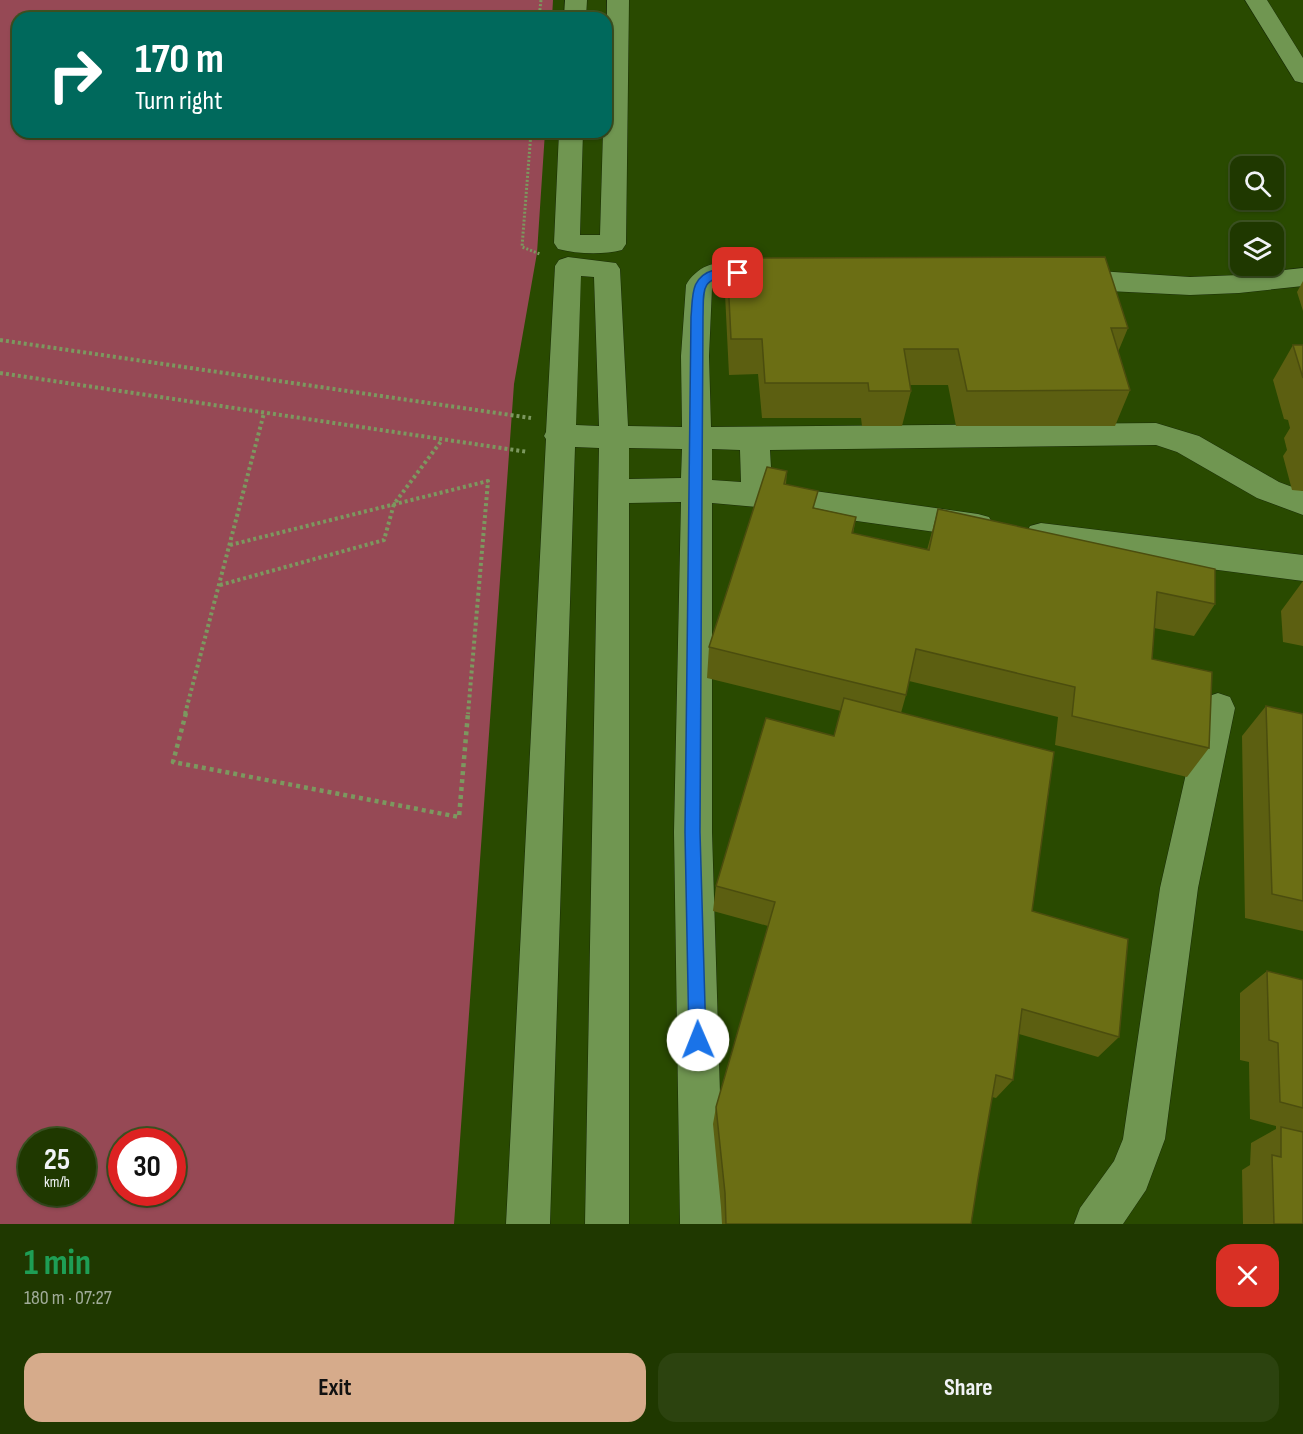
<!DOCTYPE html>
<meta charset="utf-8">
<style>
:root{--surface:#1f3800;--page:#2c430f;--text:#f1f3f6;--muted:#a1ac99;--line:#3c5222;--accent:#d6ab8b}
body{margin:0;font-family:"Sofia Sans Condensed",sans-serif;background:var(--page);color:var(--text);height:100vh;display:flex;flex-direction:column;font-size:22px;white-space:nowrap}
*{box-sizing:border-box;margin:0}
p{font-size:20px;color:var(--muted)}
.icon{flex:none;width:33px;height:33px;fill:none;stroke:currentColor;stroke-width:2;stroke-linecap:round;stroke-linejoin:round}
.map{position:relative;height:1224px;overflow:hidden}
.details{display:flex;flex-direction:column;background:var(--surface);flex:1}
.details>*{flex:none}
.banner{position:absolute;left:12px;top:12px;width:600px;height:126px;border-radius:18px;box-shadow:0 2px 4px #0004,0 0 0 2px var(--line);background:#00695c;color:#fff;overflow:hidden}
.controls{position:absolute;left:1230px;top:156px;display:grid;gap:12px}
.controls a{display:grid;place-items:center;width:54px;height:54px;border-radius:12px;background:var(--surface);box-shadow:0 2px 4px #0004,0 0 0 2px var(--line);font-size:30px}
.speed{position:absolute;left:18px;top:1128px;display:flex;gap:12px;font-size:30px;font-weight:700;text-align:center}
.speed>*{display:grid;place-content:center;width:78px;height:78px;border-radius:50%;background:var(--surface);box-shadow:0 2px 4px #0004,0 0 0 2px var(--line);line-height:1}
.speed small{font-size:15px;font-weight:400}
.speed .limit{border:9px solid #d22;background:#fff;color:#111}
.pin{position:absolute;display:grid;place-items:center;width:51px;height:51px;color:#fff;margin:-26px;border-radius:12px;box-shadow:0 3px 9px #0006}
.me{position:absolute;width:66px;margin:-33px;rotate:359deg;stroke-linejoin:round;filter:drop-shadow(0 0 4px #0008)}
.turn{display:flex;align-items:center;gap:21px;height:126px;padding:0 24px;font-size:27px}
.turn .icon{width:78px;height:78px;stroke-width:2.5}
.turn b{display:block;font-size:42px;line-height:51px}
.round{display:grid;place-items:center;flex:none;width:63px;height:63px;border-radius:18px;background:var(--page)}
.summary{display:flex;align-items:center;justify-content:space-between;height:102px;padding:0 24px}
h1{font-size:36px;font-weight:700;line-height:45px;color:#1e9e55}
.cta{display:flex;gap:12px;margin-top:auto;padding:12px 24px}
.cta a{flex:1;height:69px;border-radius:18px;background:var(--accent);color:#111;font-size:24px;font-weight:700;line-height:69px;text-align:center}
.cta a+a{background:var(--page);color:var(--text)}
.map>svg:first-child{display:block}
.green{fill:#964955;fill-rule:evenodd}
.lines{fill:none;stroke-linecap:round;stroke-linejoin:round}
.minor-casing{stroke:#1a2d08;stroke-width:1}
.path-far2{stroke:#7c985f;stroke-width:3;stroke-dasharray:2 2;stroke-linecap:butt}
.path-far1{stroke:#7c985f;stroke-width:4;stroke-dasharray:3 3;stroke-linecap:butt}
.path{stroke:#7c985f;stroke-width:4.5;stroke-dasharray:4 4;stroke-linecap:butt}
.minor{fill:#709651;fill-rule:evenodd}
.wall{fill:#5c5f11}
.building{fill:#6b6e14;stroke:#4b4d0e;stroke-width:1.5}
.route{fill:#1a73e8;stroke:#114b97;stroke-width:1.5}
</style>
<div class="map">
<svg width="1303" height="1224" viewBox="0 0 1303 1224">
<rect width="100%" height="100%" fill="#294a00"/>
<path class="green" d="M0,0H553L552,18H18V132H545L537,253L514,384L454,1224H0ZM32,1142H82V1192H32ZM122,1142H172V1192H122Z"/>
<g class="lines">
<defs>
<path id="minor" d="M565,0H587L586,18H564Z
M607,0H629L626,244L622,250C603,255 577,254 558,249L554,243L559,132H583L580,235H600L603,132H606Z
M1245,0H1267L1303,58V83L1295,81Z
M568,257L616,263L620,269L628,426L682,427L681,356L686,285C690,277 699,269 707,266C722,260 765,263 780,267L784,273L780,279C759,285 730,274 712,288L709,356L711,427L1156,423L1199,436L1279,482L1303,491V515L1257,498L1177,452L1156,445L770,450L772,485L978,514L989,517L994,526L989,535L978,538L757,507L712,503V832L724,1224H680L674,832L681,502L629,503V1224H585L599,448L575,447L550,1224H506L546,439L544,436L546,432L555,266L559,260ZM581,276L594,277L599,426L576,425ZM629,448L682,449L681,478L629,479ZM712,449L740,450L741,482L712,480Z
M1303,268V286L1239,293L1190,295L1108,291L1059,284L1055,278L1059,272L1068,269L1190,277L1239,275Z
M1041,523L1303,555V581L1041,547L1030,544L1025,535L1030,526Z
M1218,693L1230,697L1235,708L1198,888L1165,1139L1146,1190L1123,1224H1074L1080,1208L1114,1161L1123,1139L1160,888L1201,708L1206,697Z"/>
</defs>
<use href="#minor" class="minor-casing"/>
<path class="path-far2" d="M539,18L541,0
M531,132L522,247L540,254"/>
<path class="path-far1" d="M0,340L531,418
M0,373L528,452
M230,545L488,481L468,714
M220,585L384,540L394,504L442,440
M185,714L264,413"/>
<path class="path" d="M186,713L173,762L459,817L468,713"/>
<use href="#minor" class="minor"/>
</g>
<path class="wall" d="M727,258L1128,328L1118,352L1130,390L1115,426H956L948,385H910L911,391L902,426H862L861,418H762L758,374L729,375L725,294Z
M1303,281V311L1297,292Z
M1293,345H1303V491L1292,490L1283,456L1287,450L1284,438L1290,428L1288,420L1284,419L1273,380Z
M787,471L786,484L815,508L856,517L853,534L927,550L938,509L1215,604L1194,636L1154,628L1152,659L1209,748L1187,777L1055,745L1058,717L909,681L906,695L901,713L1032,911L1119,1037L1098,1057L1019,1034L1013,1080L996,1098L992,1097L978,1179L971,1224H722L721,1207L713,1124L716,1107L768,926L713,911L716,886L834,736L841,711L707,678L709,647Z
M1303,581V646L1283,642L1281,611Z
M1266,706L1303,714V931L1245,918L1242,736Z
M1267,971L1303,980V1224H1243L1242,1170L1250,1165L1251,1143L1276,1129V1126L1250,1119L1249,1062L1240,1060V993Z"/>
<path class="building" d="M1105,257L1128,328H1111L1130,390L967,391L958,349H904L911,391H869L868,383H765L762,339H731L727,258Z
M1293,345H1303V378Z
M767,467L787,471L784,484L818,491L813,508L856,517L852,533L929,550L938,509L1215,569V604L1157,592L1152,659L1212,672L1209,748L1072,716L1075,687L916,649L906,695L709,647Z
M844,698L1054,752L1032,911L1128,939L1119,1037L1022,1009L1013,1080L996,1075L978,1179L971,1224H726L725,1193L716,1107L775,902L716,886L766,718L834,736Z
M1266,706L1303,714V901L1272,894Z
M1267,971L1303,980V1108L1280,1102L1278,1043L1269,1040Z
M1281,1127L1303,1132V1224H1274L1272,1155L1281,1157Z"/>
<path class="route" d="M714,270H738L743,273C739,277 736,277 730,277C699,277 704,293 703,317L700,832L706,1040L704,1046L698,1048L692,1046L689,1040L685,832L691,317C693,296 690,277 714,270Z"/>
</svg>
<div class="controls">
<a><svg class="icon" aria-label="search" viewBox="0 0 24 24"><circle cx="10" cy="10" r="6"/><path d="M15 15l6 6"/></svg></a>
<a><svg class="icon" aria-label="layers" viewBox="0 0 24 24"><path d="M12 4l9 5-9 5-9-5zM3 14l9 5 9-5"/></svg></a>
</div>
<div class="speed"><div>25<small>km/h</small></div><div class="limit">30</div></div>
<div class="pin" style="left:738px;top:273px;background:#d93025"><svg class="icon" aria-label="arrive" viewBox="0 0 24 24"><path d="M6 21V4h12l-3 4 3 4H6"/></svg></div>
<svg class="me" style="left:698px;top:1040px" viewBox="-20 -20 40 40"><circle r="19" fill="#fff"/><path d="M0-13L10 11 0 6-10 11z" fill="#1a73e8"/></svg>
<div class="banner">
<div class="turn"><svg class="icon" aria-label="right" viewBox="0 0 24 24"><path d="M7 20v-9h11M14 6l5 5-5 5"/></svg><div><b>170 m</b>Turn right</div></div>
</div>
</div>
<section class="details">
<div class="summary"><div><h1>1 min</h1><p>180 m · 07:27</p></div><a class="round" style="background:#d93025;color:#fff"><svg class="icon" aria-label="close" viewBox="0 0 24 24"><path d="M6 6l12 12M18 6L6 18"/></svg></a></div>
<div class="cta"><a>Exit</a><a>Share</a></div>
</section>
